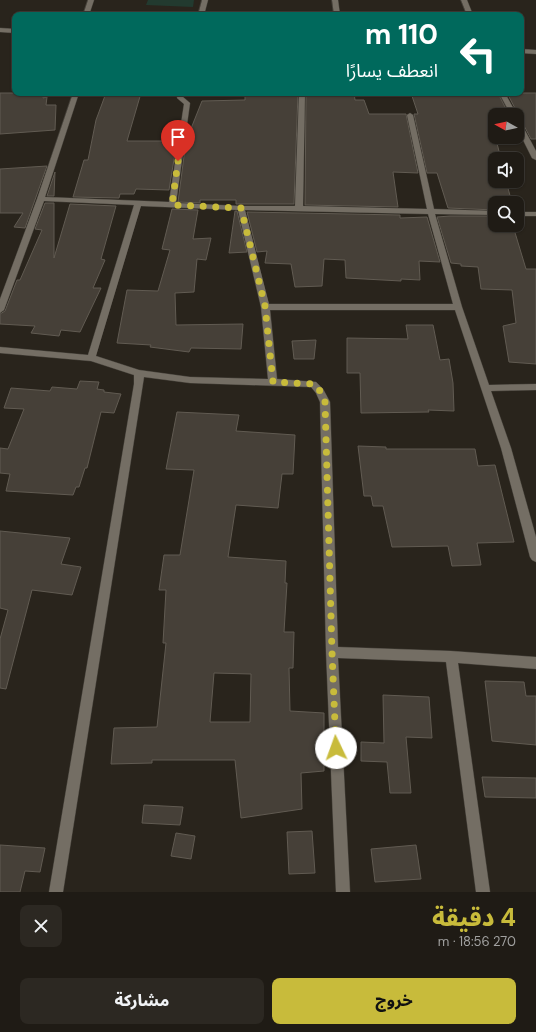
<!DOCTYPE html>
<html lang="ar">
<meta charset="utf-8">
<style>
:root{--surface:#1f1b15;--page:#2c2822;--text:#f1f3f6;--muted:#a1a1a0;--line:#3c3934;--accent:#c8bb3b}
body{margin:0;font-family:"DM Sans","Noto Sans Arabic",sans-serif;background:var(--page);color:var(--text);direction:rtl;height:100vh;display:flex;flex-direction:column;font-size:15px;white-space:nowrap}
*{box-sizing:border-box;margin:0}
p{font-size:13px;color:var(--muted)}
.icon{flex:none;width:22px;height:22px;fill:none;stroke:currentColor;stroke-width:2;stroke-linecap:round;stroke-linejoin:round}
.map{position:relative;height:892px;overflow:hidden;direction:ltr}
.details{display:flex;flex-direction:column;background:var(--surface);flex:1}
.details>*{flex:none}
.top-card{position:absolute;left:12px;top:12px;width:512px;height:84px;border-radius:8px;box-shadow:0 1px 3px #0004,0 0 0 1px var(--line);direction:rtl;background:#00695c;color:#fff;overflow:hidden}
.needle{width:26px;rotate:278deg}
.controls{position:absolute;left:488px;top:108px;display:grid;gap:8px}
.controls a{display:grid;place-items:center;width:36px;height:36px;border-radius:8px;background:var(--surface);box-shadow:0 1px 3px #0004,0 0 0 1px var(--line);font-size:20px}
.pin{position:absolute;display:grid;place-items:center;width:34px;height:34px;color:#fff;margin:-41px -17px;border-radius:50% 50% 50% 0;rotate:-45deg;box-shadow:0 0 4px #0007}
.pin .icon{rotate:45deg}
.me{position:absolute;width:44px;margin:-22px;rotate:357deg;stroke-linejoin:round;filter:drop-shadow(0 0 3px #0008)}
.turn{display:flex;align-items:center;gap:14px;height:84px;padding:0 20px;font-size:18px}
.turn .icon{width:52px;height:52px;stroke-width:2.5}
.turn b{display:block;font-size:28px;line-height:34px}
.round{display:grid;place-items:center;flex:none;width:42px;height:42px;border-radius:8px;background:var(--page)}
.head{display:flex;align-items:center;justify-content:space-between;height:68px;padding:0 20px}
h1{font-size:24px;font-weight:800;line-height:30px;color:var(--accent)}
.cta{display:flex;gap:8px;margin-top:auto;padding:8px 20px}
.cta a{flex:1;height:46px;border-radius:8px;background:var(--accent);color:#111;font-size:16px;font-weight:800;line-height:46px;text-align:center}
.cta a+a{background:var(--page);color:var(--text)}
.map>svg:first-child{display:block}
.green{fill:#223a2f}
.building{fill:#464038;stroke:#615b52;fill-rule:evenodd}
.lines{fill:none;stroke-linecap:round;stroke-linejoin:round}
.minor-casing{stroke:#444039;stroke-width:1}
.minor{fill:#746e64;fill-rule:evenodd}
.route{stroke:#c8bb3b;stroke-width:7;stroke-dasharray:0 12.6}
</style>
<div class="map">
<svg width="536" height="892" viewBox="0 0 536 892">
<rect width="100%" height="100%" fill="#29241c"/>
<path class="green" d="M148,0H194L193,7L146,5Z"/>
<path class="building" d="M0,93H44L43,98L47,97L46,105H56L55,130L0,134Z
M106,93H141L127,141H177L169,190L136,189L134,194H120L119,198L73,197L84,160H88L96,120Z
M245,93H298L294,204H236V200H200V203L178,202L186,141L202,101L245,100Z
M306,93H354L355,100H364L369,114H406L418,173L393,172L398,207L305,205Z
M411,93H498L509,115H495V127L491,120L501,159H495V181H506L512,203H495V210L448,208L437,173H427L414,114H418Z
M507,93H536V139H531L521,120L517,118L518,114Z
M47,166L25,228L14,227L23,213H0V169Z
M55,172L54,196H47Z
M45,203H54V258L70,204L116,206L101,259L105,260L93,288H101L80,332L61,330L59,336L31,333L35,326L0,324V314L5,311L17,280H20L42,230L35,229Z
M172,209L198,210L193,239L211,238L206,260L197,259L194,292L175,293L176,325L243,324L241,349L191,348L189,352L150,347L151,345L117,343L127,290L158,291L170,250L162,249Z
M235,211H237L247,252L229,253Z
M247,212L400,215V218L427,217L440,262L419,261L420,280L401,279V281L346,278L345,260L324,259L322,286L295,287L291,264L265,263L267,251L257,252Z
M450,216H495V225H517V224V225L513,226L526,269H536V364L509,362L503,326L516,323L512,290L481,289L478,267L461,266V264L451,263L437,217Z
M406,325H433L440,360L449,359L453,383L454,411L428,410L429,412L361,413L360,373H347V338L408,339Z
M316,340L314,359H294L292,341Z
M80,381L99,382L97,389L104,390V392L121,394L114,413L101,412L87,468H85L79,487H76L73,495L6,491L10,474L0,473V448L8,449L24,409L4,408L11,388L50,391L52,387L77,389Z
M177,412L239,415L236,431L295,435L293,474H282L278,508L236,505L228,557L286,561L285,583H287L284,632H294L293,668H289L290,711L324,713V771L301,773L302,809L241,818L235,760H152V763L111,764L114,728L157,727L166,643H163L166,590H159L164,555H180L194,470L166,469ZM214,673L251,674L250,722H210Z
M358,446L386,447V449H475L478,466L495,465L514,542L477,543L481,565L452,566L448,546L392,547L383,506H373L371,496H364Z
M0,531L70,538L61,564L81,567L72,595L32,590L6,689L0,688V639L8,610L0,608Z
M485,681L524,682L526,696H536V745L492,741Z
M383,695L429,697L432,738L406,737L411,793H390L387,762L361,761V742L384,743Z
M482,777L536,778V798L485,797Z
M144,805L183,807L180,825L142,823Z
M312,831L315,873L289,874L287,832Z
M176,833L195,836L191,859L171,856Z
M0,845L45,848L40,872L25,871L20,892H0Z
M416,845L421,879L375,882L371,849Z"/>
<g class="lines">
<defs>
<path id="minor" d="M88,0H94L89,15H83Z
M202,0H208L204,15H198Z
M332,0H338L340,15H334Z
M461,0H467L473,15H467Z
M0,28L15,29V33L0,32Z
M521,49L536,50V54L521,53Z
M73,93H79L45,197L169,202L184,104L177,98L178,93H184L183,97L190,103L176,203L241,206H295L299,93H305L303,206L427,209L407,115L410,113L413,115L434,209L495,211V215L435,214L462,307L489,385L536,384V390L491,391L511,448L536,537V562L532,560L530,557L501,448L455,310H270L277,379L316,382L323,389L330,402L338,647L451,651L536,657V669L458,663L490,892H476L446,662L338,658L350,892H336L326,652L320,402L316,393L311,387L190,383L144,377L63,892H49L134,384V375L91,361L0,353V347L88,355L134,205L44,201L4,310L0,313V299L37,199ZM141,206L238,210L261,307L268,379L190,377L139,370L96,356ZM245,210L428,214L453,304H269Z
M499,93H505L517,115H511Z
M517,119L520,121L536,151V160L532,158L517,128Z
M517,212H536V216H517Z"/>
</defs>
<use href="#minor" class="minor-casing"/>
<use href="#minor" class="minor"/>
</g>
<g class="lines">
<path class="route" d="M178,161L172,205L241,208L265,306L273,382L313,384L320,391L325,402L332,652L336,748"/>
</g>
</svg>
<div class="controls">
<a><svg class="needle" viewBox="-14 -14 28 28"><path d="M0-13l5 13h-10z" fill="#e53935"/><path d="M0 13l5-13h-10z" fill="#a1a1a0"/></svg></a>
<a><svg class="icon" aria-label="sound" viewBox="0 0 24 24"><path d="M4 9h4l5-4v14l-5-4H4zM17 9q2 3 0 6"/></svg></a>
<a><svg class="icon" aria-label="search" viewBox="0 0 24 24"><circle cx="10" cy="10" r="6"/><path d="M15 15l6 6"/></svg></a>
</div>
<div class="pin" style="left:178px;top:161px;background:#d93025"><svg class="icon" aria-label="arrive" viewBox="0 0 24 24"><path d="M6 21V4h12l-3 4 3 4H6"/></svg></div>
<svg class="me" style="left:336px;top:748px" viewBox="-20 -20 40 40"><circle r="19" fill="#fff"/><path d="M0-13L10 11 0 6-10 11z" fill="#c8bb3b"/></svg>
<div class="top-card">
<div class="turn"><svg class="icon" aria-label="left" viewBox="0 0 24 24"><path d="M17 20v-9H6M10 6l-5 5 5 5"/></svg><div><b>110 m</b>انعطف يسارًا</div></div>
</div>
</div>
<section class="details">
<div class="head"><div><h1>4 دقيقة</h1><p>270 m · 18:56</p></div><a class="round"><svg class="icon" aria-label="close" viewBox="0 0 24 24"><path d="M6 6l12 12M18 6L6 18"/></svg></a></div>
<div class="cta"><a>خروج</a><a>مشاركة</a></div>
</section>
